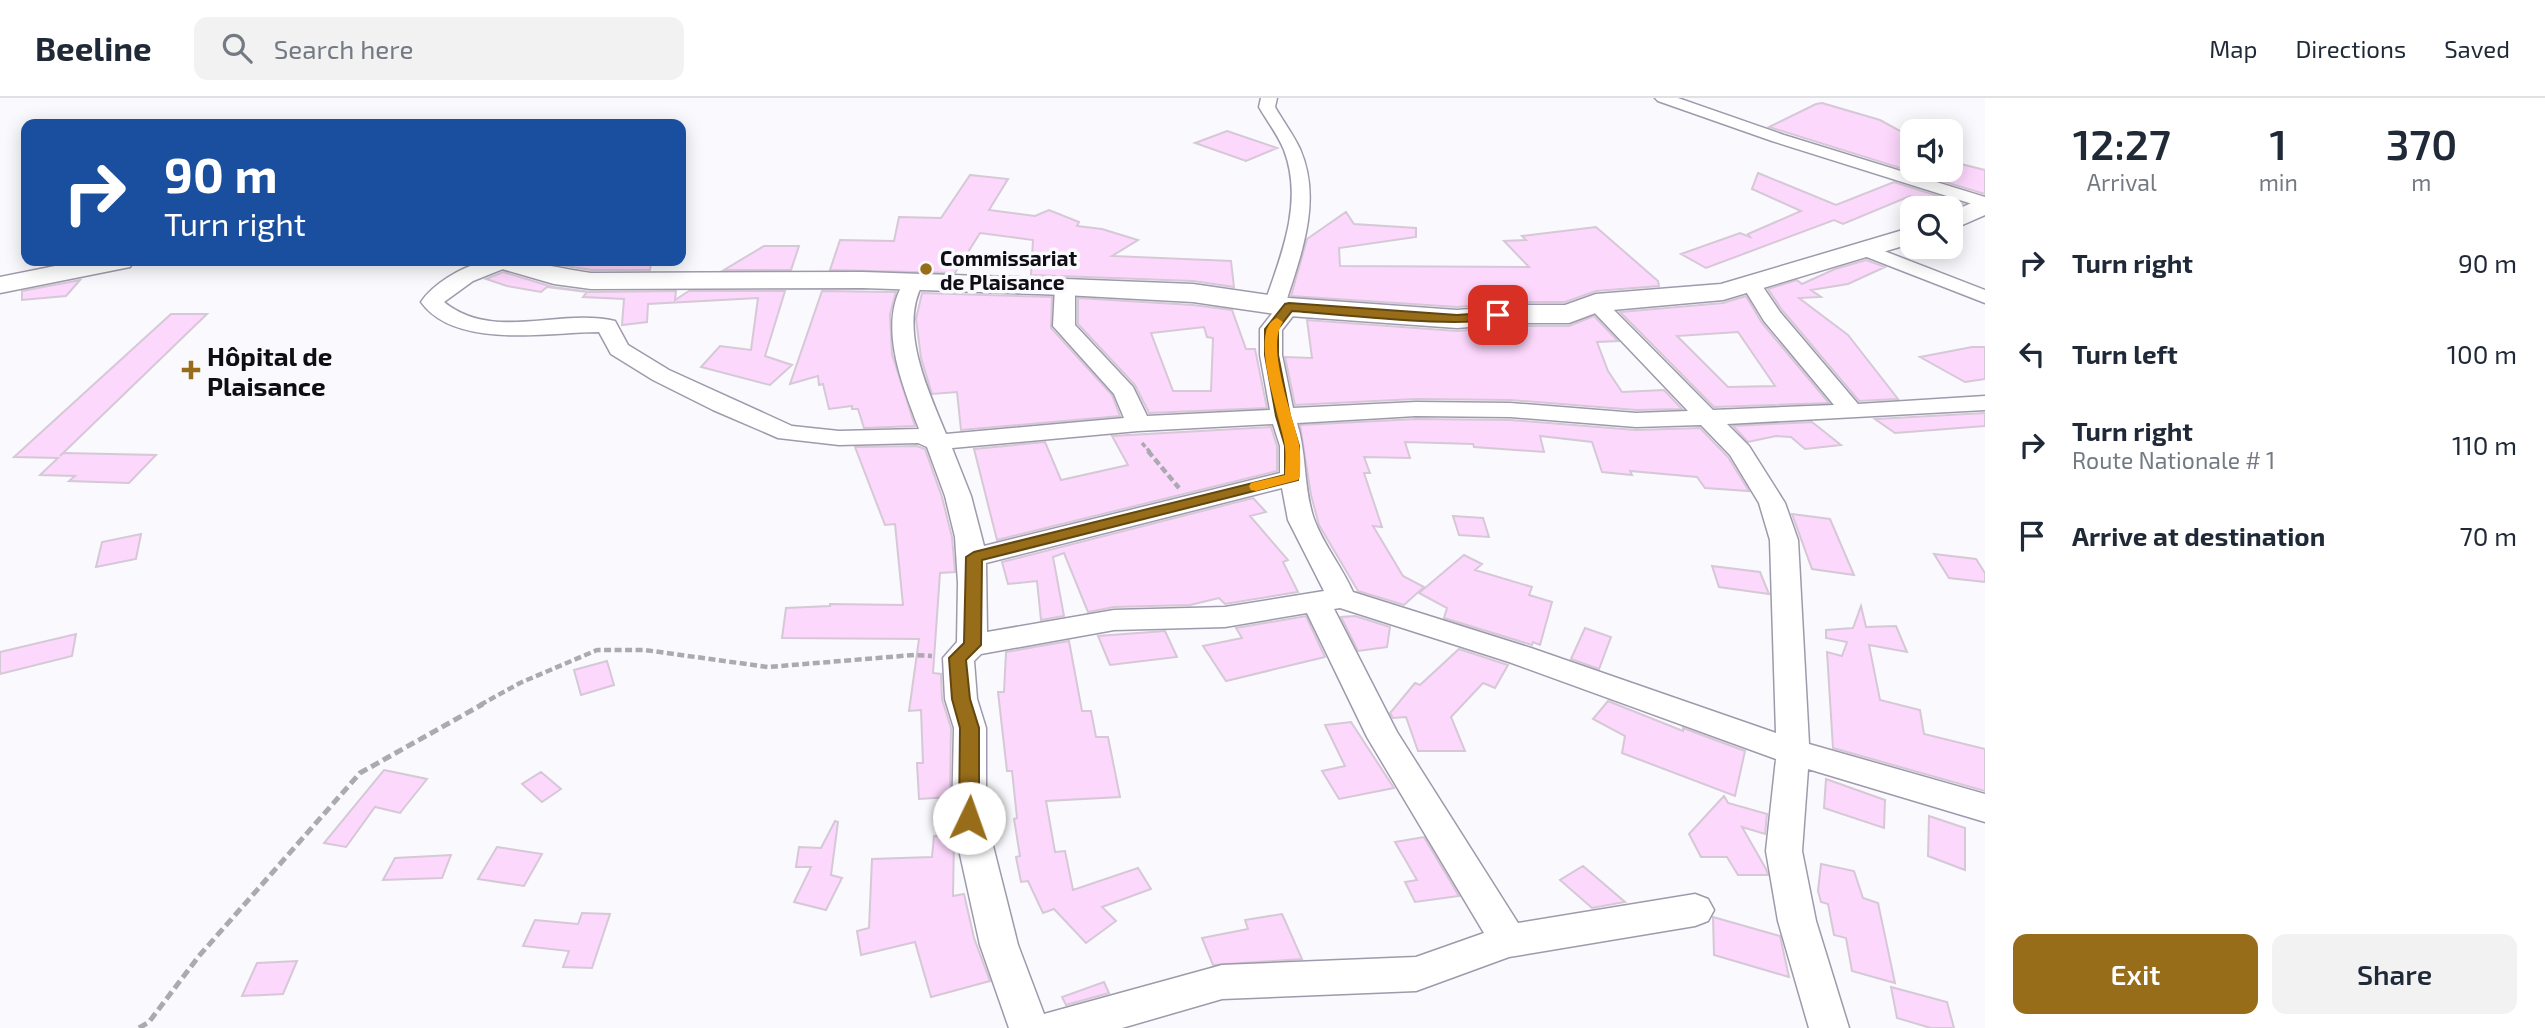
<!DOCTYPE html>
<meta charset="utf-8">
<style>
:root{--surface:#fff;--page:#f2f2f3;--text:#1f2937;--muted:#747a83;--line:#e0e1e3;--accent:#976d19}
body{margin:0;font-family:"Exo 2",sans-serif;background:var(--page);color:var(--text);height:100vh;display:flex;flex-direction:column;font-size:26px;white-space:nowrap}
*{box-sizing:border-box;margin:0}
p{font-size:23px;color:var(--muted)}
.icon{flex:none;width:38px;height:38px;fill:none;stroke:currentColor;stroke-width:2;stroke-linecap:round;stroke-linejoin:round}
.map{position:relative;flex:1;overflow:hidden}
.sheet{display:flex;flex-direction:column;background:var(--surface);width:560px}
.sheet>*{flex:none}
.guide{position:absolute;left:21px;top:21px;width:665px;height:147px;border-radius:14px;box-shadow:0 4px 18px #0003;background:#1a4fa0;color:#fff;overflow:hidden}
.tools{position:absolute;left:1900px;top:21px;display:grid;gap:14px}
.tools a{display:grid;place-items:center;width:63px;height:63px;border-radius:14px;background:var(--surface);box-shadow:0 4px 18px #0003;font-size:35px}
.pin{position:absolute;display:grid;place-items:center;width:60px;height:60px;color:#fff;margin:-30px;border-radius:14px;box-shadow:0 4px 10px #0006}
.me{position:absolute;width:77px;margin:-38px;rotate:3deg;stroke-linejoin:round;filter:drop-shadow(0 0 5px #0008)}
.turn{display:flex;align-items:center;gap:24px;height:147px;padding:0 28px;font-size:32px}
.turn .icon{width:91px;height:91px;stroke-width:2.5}
.turn b{display:block;font-size:49px;line-height:60px}
.eta{display:flex;justify-content:space-evenly;align-items:center;height:119px;text-align:center}
.eta b{font-size:42px;font-weight:600;line-height:49px}
.action{display:flex;gap:14px;margin-top:auto;padding:14px 28px}
.action a{flex:1;height:80px;border-radius:14px;background:var(--accent);color:#fff;font-size:28px;font-weight:600;line-height:80px;text-align:center}
.action a+a{background:var(--page);color:var(--text)}
ul{padding:0;list-style:none}
li{display:flex;align-items:center;gap:21px;height:91px;padding:0 28px}
li div{flex:1}
li b{display:block;font-size:26px}
li em{font-style:normal}
header{display:flex;align-items:center;gap:42px;box-sizing:border-box;height:98px;padding:0 35px;background:var(--surface);border-bottom:2px solid var(--line)}
header strong{font-size:33px}
nav{display:flex;gap:38px;margin-inline-start:auto;font-size:24px}
.search{width:490px;height:63px;background:var(--page);display:flex;align-items:center;gap:18px;box-sizing:border-box;padding:0 24px;border-radius:14px;color:var(--muted);font-size:26px}
main{display:flex;flex:1;min-height:0}
.map>svg:first-child{display:block}
.building{fill:#fcd8fd;stroke:#d6c8d6;stroke-width:2;fill-rule:evenodd}
.lines{fill:none;stroke-linecap:round;stroke-linejoin:round}
.street-casing{stroke:#9e9aac;stroke-width:3}
.primary-casing{stroke:#9e9aac;stroke-width:3}
.path-far2{stroke:#abaaaf;stroke-width:3.5;stroke-dasharray:5 2.5;stroke-linecap:butt}
.path-far1{stroke:#abaaaf;stroke-width:4.5;stroke-dasharray:7 3.5;stroke-linecap:butt}
.path{stroke:#abaaaf;stroke-width:5;stroke-dasharray:9 4.5;stroke-linecap:butt}
.street{fill:#fff;fill-rule:evenodd}
.primary{fill:#fff;fill-rule:evenodd}
.route{fill:#976d19;stroke:#624710;stroke-width:2}
.slow{fill:#f59e0b}
.poi-dot{fill:#976d19;stroke:#faf9fd;stroke-width:2.5}
.labels{text-anchor:middle;dominant-baseline:central;stroke-width:7;stroke-linejoin:round;paint-order:stroke}
.far-poi-label{font-size:21px;font-weight:bold;fill:#100e15;stroke:#faf9fd;text-anchor:start}
.poi-label{font-size:26px;font-weight:bold;fill:#100e15;stroke:#faf9fd;text-anchor:start}
</style>
<header>
<strong>Beeline</strong>
<div class="search"><svg class="icon" aria-label="search" viewBox="0 0 24 24"><circle cx="10" cy="10" r="6"/><path d="M15 15l6 6"/></svg>Search here</div>
<nav><a>Map</a><a>Directions</a><a>Saved</a></nav>
</header>
<main>
<div class="map">
<svg width="1985" height="930" viewBox="0 0 1985 930">
<rect width="100%" height="100%" fill="#faf9fd"/>
<path class="building" d="M1822,5L1880,22L1913,40V74L1769,29L1816,6Z
M1227,33L1277,50L1246,63L1195,45Z
M1953,64L1985,72V96L1929,79L1941,72H1951Z
M1758,75L1836,107L1894,84L1963,106L1951,111L1910,98L1843,126L1834,122L1706,170L1681,156L1740,135L1750,139L1748,136L1801,113L1752,91Z
M970,77L1008,81L989,112L1035,118L1049,112L1079,124L1077,128L1102,131L1138,142L1112,158L1231,163L1234,189L1193,183L1031,177L1033,142L980,135L955,175L830,172L840,142L894,143L899,119L941,120Z
M1346,114L1354,126L1416,130V139L1339,150L1340,168L1529,169L1504,143L1526,142L1522,138L1596,129L1658,183L1659,188L1596,193L1565,204H1519L1457,209L1291,198L1307,141Z
M764,148H799L791,172H724Z
M1866,162L1885,169L1848,186L1811,192L1821,199L1799,200L1848,237L1898,301L1859,303L1782,212L1768,191L1797,182L1802,186L1835,171Z
M535,163H651L650,172H591Z
M503,174L553,189L591,194L676,193L675,202L689,193H785L765,258L792,267L770,287L701,269L720,248L751,252L758,200L648,206L647,224L622,227L624,201L583,199L587,194L547,189L541,194L507,188L486,181Z
M80,182L66,198L22,202V193Z
M822,193L896,194L890,216L892,256L915,328L864,330L858,311H852V308L829,311L823,286L819,287L818,278L790,286Z
M922,195L1052,199L1051,230L1112,297L1120,318L961,332L957,294L932,296L921,260L916,221Z
M1746,198L1762,225L1829,305L1714,309L1620,214L1723,205ZM1738,234L1775,288L1728,289L1677,238Z
M1078,200L1193,207L1232,212L1246,251H1255L1267,310L1149,315L1135,287L1078,226ZM1204,229L1207,239L1213,240L1211,293H1173L1151,235Z
M171,216H207L60,358L63,355L156,357L129,385L69,383L75,378L40,377L58,360L14,359Z
M1594,218L1618,243L1597,244L1608,273L1622,294L1664,292L1682,311L1636,312L1510,302L1416,301L1295,307L1285,259L1312,260L1307,222L1457,233L1519,228H1569Z
M1972,249H1985V281L1965,284L1920,259Z
M1985,315V328L1895,335L1875,321Z
M1416,321L1510,322L1636,332L1700,330L1728,359L1749,393L1705,390L1697,379L1630,373L1632,377L1602,374L1592,344L1540,338L1544,354L1474,349L1473,346L1405,344L1410,360L1364,359L1370,375H1364L1382,429L1373,428L1403,478L1424,489L1404,507L1358,493L1319,427L1311,397L1300,327Z
M1812,324L1841,347L1805,351L1791,339L1776,338L1748,344L1733,328Z
M1271,329L1277,348V373L997,442L974,351L1045,344L1061,382L1128,367L1112,338Z
M917,348L925,351L942,399L952,439L955,474L940,475L933,575L941,576L942,601L951,630L950,699L919,701L917,665H923L921,612L909,613L919,541L782,540L786,510L830,508V506L903,507L895,426L885,427L855,349Z
M1253,400L1266,414L1250,418L1288,462L1283,464L1298,494L1225,506L1219,500L1190,507L1114,509L1088,514L1064,455L1053,459L1064,518L1041,522L1037,483L1008,486L1002,464Z
M1792,416L1830,421L1854,477L1812,471Z
M1453,418L1483,420L1489,439L1459,437Z
M141,436L136,461L96,469L102,444Z
M1934,456L1976,461L1985,475V484L1949,480Z
M1464,457L1482,466L1475,472L1532,489L1529,497L1552,504L1540,547L1533,544L1532,547L1444,520L1447,510L1419,495Z
M1712,468L1760,474L1769,496L1719,489Z
M1861,508L1866,529L1896,528L1907,554L1869,547L1880,602L1920,612L1924,636L1985,651V693L1833,650L1827,554L1842,558L1847,544L1826,540V532L1853,530Z
M1306,518L1325,559L1226,583L1203,548L1242,540L1236,530Z
M1355,518L1390,529L1387,549L1358,553L1341,519Z
M1585,530L1611,539L1599,571L1571,561Z
M1165,533L1177,559L1110,567L1098,538Z
M76,536L72,558L0,576V554Z
M1069,543L1082,613H1091L1096,639H1108L1120,699L1046,703L1055,754L1065,753L1073,792L1138,770L1151,791L1102,809L1116,823L1086,845L1054,811L1043,815L1028,783L1021,784L1016,759L1020,758L1014,721L1017,720L1012,673H1007L998,594H1004L1006,554Z
M1459,551L1508,567L1495,590L1483,585L1451,619L1465,653H1418L1406,619L1393,620L1390,615L1415,585L1420,587Z
M607,563L614,587L581,597L574,572Z
M1608,603L1683,633V630L1745,653L1735,698L1622,655L1625,638L1593,621Z
M1351,624L1394,690L1339,701L1322,673L1345,668L1325,627Z
M384,672L427,681L400,715L375,709L346,749L324,745Z
M541,674L561,691L542,704L522,686Z
M1826,681L1885,702L1884,730L1824,710Z
M1724,698L1728,705L1767,716L1765,736L1742,729L1766,771L1768,777H1738L1727,759H1701L1689,736Z
M1929,718L1965,730V772L1928,758Z
M835,723L838,724L831,777L842,780L826,812L794,804L811,769H796L799,749L821,750Z
M934,738L954,739L953,798L964,796L974,840L990,883L931,899L915,844L861,857L857,833L869,830L872,761L932,759Z
M1424,739L1459,798L1415,804L1405,784L1417,782L1395,744Z
M497,749L542,756L524,788L478,781Z
M451,757L442,780L383,782L395,760Z
M1821,766L1854,773L1863,800L1878,805L1895,885L1852,873L1846,840L1834,837L1828,806L1821,804L1818,793Z
M1583,768L1625,804L1592,810L1560,782Z
M582,815L610,816L592,870L563,869L569,853L523,848L535,822L578,826Z
M1282,816L1302,861L1213,867L1202,840L1248,831L1245,822Z
M1713,819L1780,838L1789,879L1714,857Z
M297,863L283,896L242,898L257,865Z
M1104,884L1109,895L1066,907L1062,899Z
M1891,889L1947,904L1954,930H1931L1897,920Z"/>
<g class="lines">
<defs>
<path id="street" d="M1261,0H1277L1275,9C1283,23 1293,36 1300,51C1322,101 1302,154 1286,204L1296,205L1300,209L1282,232V257L1293,310L1416,304L1510,305L1636,315L1688,313L1589,209L1586,205L1589,201H1603L1713,312L1834,307L1764,223L1742,187L1745,183H1759L1780,214L1858,306L1985,298V312L1727,326L1749,348L1785,405L1798,442L1809,646L1985,696V724L1808,671L1802,753L1816,823L1849,930H1809L1778,823L1766,753L1776,661L1509,564L1340,510L1334,511L1397,634L1518,825L1695,796L1708,801L1714,812L1708,823L1695,828L1509,859L1416,893L1222,901L1122,930H1009L980,847L952,720L954,630L945,601L943,560L957,544L958,485L955,439L945,398L927,349L918,345L839,347L778,340L713,312L653,282L611,256L599,234C549,234 455,252 421,204C433,186 460,170 482,164C492,161 505,163 516,163L513,167L473,183L444,204C493,244 559,210 615,223L628,247L669,272L792,328L839,333L919,331C902,286 876,224 906,181H920L923,185C898,230 928,292 946,336L1124,320L1114,296L1053,228L1055,189L1058,185H1072L1075,189V227L1133,289L1147,318L1270,312L1260,257V231L1274,213L1267,211L1264,207C1281,158 1304,104 1284,52C1278,37 1267,23 1259,9ZM1416,318L1510,319L1636,329L1701,327L1730,357L1759,405L1770,442L1776,635L1531,550L1353,494C1342,469 1323,446 1314,421C1303,390 1307,356 1297,325ZM1273,326L1280,348V375L984,448L971,398L952,350L1138,333ZM1282,390L1288,422L1324,493L1225,509L1114,512L987,534L986,465ZM1307,515L1367,639L1484,835L1416,859L1222,867L1044,916L1018,847L986,720V630L977,601L974,563L981,556L1114,532L1225,529Z
M1655,0H1678L1784,37L1985,99V110L1772,43L1658,3Z
M1866,146L1985,192V205L1859,156L1856,152Z"/>
<path id="primary" d="M1985,99V117L1951,132V114Z
M1913,129V145L1723,202L1601,213L1569,225H1519L1457,230L1289,218L1193,204L1065,197L863,190L591,191L554,186L495,169L491,163C527,161 556,170 591,175L863,174L1065,181L1193,186L1289,200L1457,212L1519,207H1565L1596,196L1721,186Z
M80,163H134L130,169L0,195V179Z"/>
</defs>
<use href="#street" class="street-casing"/>
<use href="#primary" class="primary-casing"/>
<path class="path-far2" d="M1142,345L1150,354"/>
<path class="path-far1" d="M1148,353L1179,390
M480,607L520,585L597,552H645L768,569L914,557L932,558"/>
<path class="path" d="M139,930L149,924L199,858L360,675L483,606"/>
<use href="#street" class="street"/>
<use href="#primary" class="primary"/>
</g>
<path class="route" d="M1289,205L1457,217L1498,214L1504,217C1483,234 1327,215 1292,213L1278,231V257L1290,318L1299,348L1298,382L982,462L981,547L966,562L970,601L979,630V720L976,726L969,728L962,726L959,720L960,630L952,601L949,560L964,545L966,459L974,454L1285,377V348L1276,318L1265,257V231L1285,206Z"/>
<path class="slow" d="M1277,220L1283,224C1265,249 1293,317 1299,346C1301,357 1300,369 1300,379L1298,382L1256,393L1251,392L1249,388L1251,385L1285,377C1285,368 1286,358 1285,349C1283,325 1246,232 1277,220Z"/>
<g class="poi-dot">
<circle cx="926" cy="171" r="7"/>
<path d="M187.5 261.5h7v7h7v7h-7v7h-7v-7h-7v-7h7z"/>
</g>
<g class="labels">
<g class="far-poi-label">
<text x="940" y="159">Commissariat<tspan x="940" dy="24">de Plaisance</tspan></text>
</g>
<g class="poi-label">
<text x="207" y="257">Hôpital de<tspan x="207" dy="30">Plaisance</tspan></text>
</g>
</g>
</svg>
<div class="tools">
<a><svg class="icon" aria-label="sound" viewBox="0 0 24 24"><path d="M4 9h4l5-4v14l-5-4H4zM17 9q2 3 0 6"/></svg></a>
<a><svg class="icon" aria-label="search" viewBox="0 0 24 24"><circle cx="10" cy="10" r="6"/><path d="M15 15l6 6"/></svg></a>
</div>
<div class="pin" style="left:1498px;top:217px;background:#d93025"><svg class="icon" aria-label="arrive" viewBox="0 0 24 24"><path d="M6 21V4h12l-3 4 3 4H6"/></svg></div>
<svg class="me" style="left:969px;top:720px" viewBox="-20 -20 40 40"><circle r="19" fill="#fff"/><path d="M0-13L10 11 0 6-10 11z" fill="#976d19"/></svg>
<div class="guide">
<div class="turn"><svg class="icon" aria-label="right" viewBox="0 0 24 24"><path d="M7 20v-9h11M14 6l5 5-5 5"/></svg><div><b>90 m</b>Turn right</div></div>
</div>
</div>
<section class="sheet">
<div class="eta">
<div><b>12:27</b><p>Arrival</p></div>
<div><b>1</b><p>min</p></div>
<div><b>370</b><p>m</p></div>
</div>
<ul>
<li><svg class="icon" aria-label="right" viewBox="0 0 24 24"><path d="M7 20v-9h11M14 6l5 5-5 5"/></svg><div><b>Turn right</b></div><em>90 m</em></li>
<li><svg class="icon" aria-label="left" viewBox="0 0 24 24"><path d="M17 20v-9H6M10 6l-5 5 5 5"/></svg><div><b>Turn left</b></div><em>100 m</em></li>
<li><svg class="icon" aria-label="right" viewBox="0 0 24 24"><path d="M7 20v-9h11M14 6l5 5-5 5"/></svg><div><b>Turn right</b><p>Route Nationale # 1</p></div><em>110 m</em></li>
<li><svg class="icon" aria-label="arrive" viewBox="0 0 24 24"><path d="M6 21V4h12l-3 4 3 4H6"/></svg><div><b>Arrive at destination</b></div><em>70 m</em></li>
</ul>
<div class="action"><a>Exit</a><a>Share</a></div>
</section>
</main>
